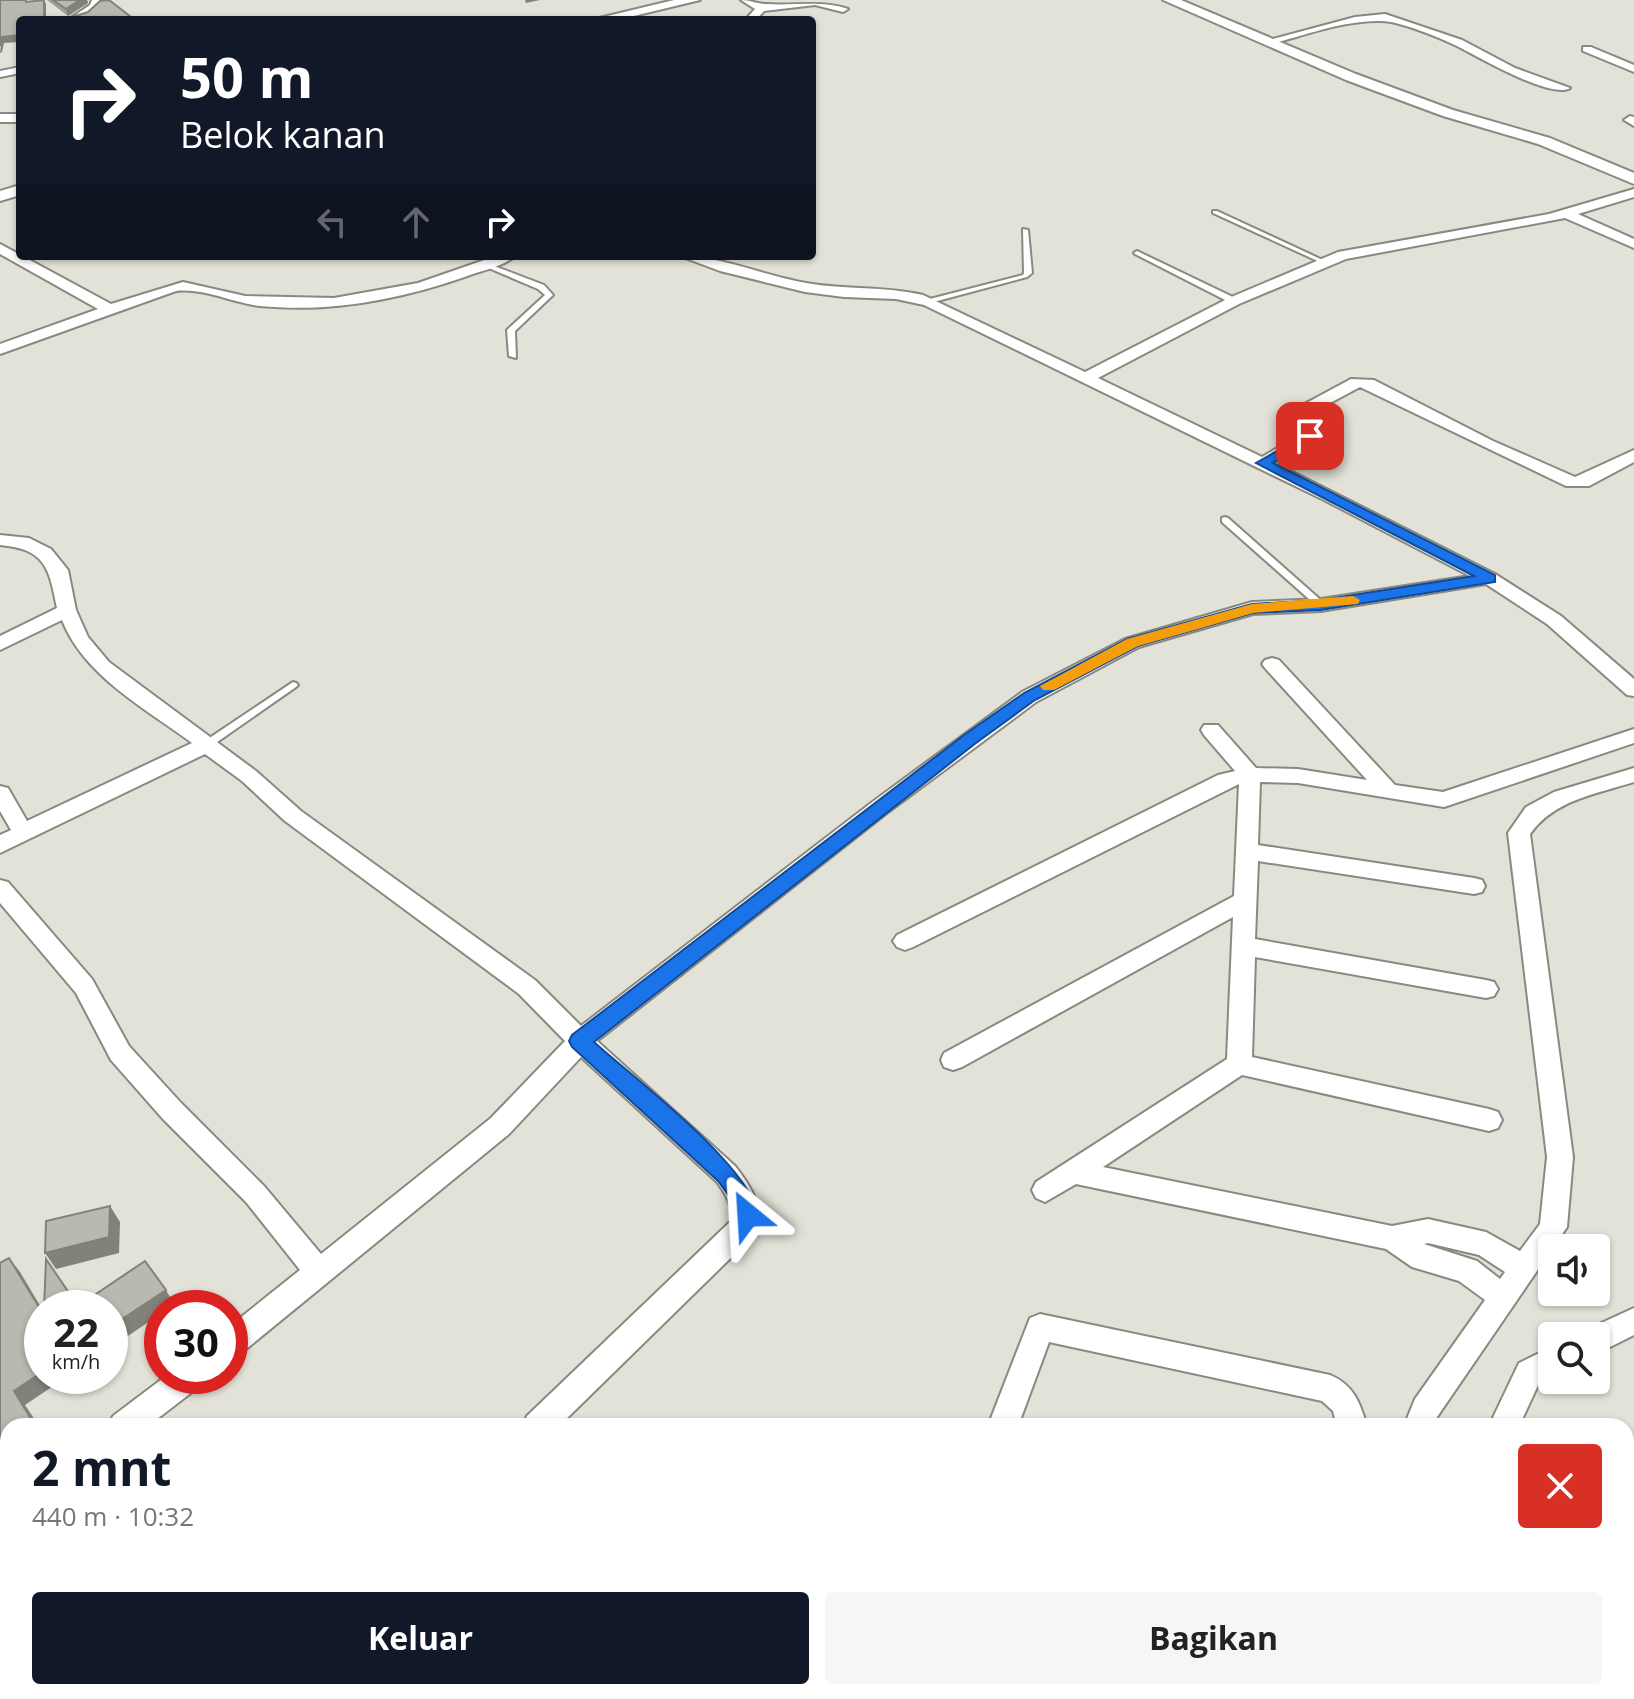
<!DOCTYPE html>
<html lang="id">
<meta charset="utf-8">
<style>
:root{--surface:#fff;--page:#f6f6f6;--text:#222;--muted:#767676;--accent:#111827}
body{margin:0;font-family:"Open Sans",sans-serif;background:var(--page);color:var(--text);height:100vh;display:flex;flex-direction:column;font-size:30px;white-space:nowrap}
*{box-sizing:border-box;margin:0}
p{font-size:26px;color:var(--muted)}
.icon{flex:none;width:44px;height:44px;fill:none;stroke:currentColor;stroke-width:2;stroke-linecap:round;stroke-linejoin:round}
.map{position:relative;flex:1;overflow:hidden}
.drawer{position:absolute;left:0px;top:1418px;width:1634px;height:282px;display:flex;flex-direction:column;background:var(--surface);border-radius:24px 24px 0 0;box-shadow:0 2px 6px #0004}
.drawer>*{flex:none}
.guide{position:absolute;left:16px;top:16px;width:800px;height:244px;border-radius:8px;box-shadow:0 2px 6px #0004;background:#111827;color:#fff;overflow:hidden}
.controls{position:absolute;left:1538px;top:1234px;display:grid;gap:16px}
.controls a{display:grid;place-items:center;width:72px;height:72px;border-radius:8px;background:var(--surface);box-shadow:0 2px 6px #0004;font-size:40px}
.speed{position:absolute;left:24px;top:1290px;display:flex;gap:16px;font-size:40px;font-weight:700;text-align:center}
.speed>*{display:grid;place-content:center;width:104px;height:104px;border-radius:50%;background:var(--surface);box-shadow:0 2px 6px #0004;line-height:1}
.speed small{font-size:20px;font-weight:400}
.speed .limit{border:12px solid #d22;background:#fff;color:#111}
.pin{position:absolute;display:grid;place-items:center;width:68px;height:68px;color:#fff;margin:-34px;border-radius:16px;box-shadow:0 4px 12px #0006}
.me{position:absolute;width:88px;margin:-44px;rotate:333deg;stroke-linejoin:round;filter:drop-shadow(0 0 6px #0008)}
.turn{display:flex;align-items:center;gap:28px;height:168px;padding:0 32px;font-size:36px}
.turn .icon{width:104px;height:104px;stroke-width:2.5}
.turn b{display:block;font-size:56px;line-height:68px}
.lanes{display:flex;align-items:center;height:76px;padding:0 32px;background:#0003;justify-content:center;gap:40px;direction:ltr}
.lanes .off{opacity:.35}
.round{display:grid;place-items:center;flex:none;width:84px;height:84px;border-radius:8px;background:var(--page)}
.summary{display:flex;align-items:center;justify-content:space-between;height:136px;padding:0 32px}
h1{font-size:48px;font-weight:700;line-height:60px;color:var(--accent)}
.cta{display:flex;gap:16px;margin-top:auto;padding:16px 32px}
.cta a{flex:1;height:92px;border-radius:8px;background:var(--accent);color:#fff;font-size:32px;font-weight:700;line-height:92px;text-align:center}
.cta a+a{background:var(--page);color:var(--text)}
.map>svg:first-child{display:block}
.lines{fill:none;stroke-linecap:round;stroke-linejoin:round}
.service-casing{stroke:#898980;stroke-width:4}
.minor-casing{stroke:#898980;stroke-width:4}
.tertiary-casing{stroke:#898980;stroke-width:4}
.service{fill:#fff;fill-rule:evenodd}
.minor{fill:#fff;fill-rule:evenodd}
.tertiary{fill:#fff;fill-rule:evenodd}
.wall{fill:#9f9f96}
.shaded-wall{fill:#82827a}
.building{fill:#b9b9af;stroke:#82827a;stroke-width:2}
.route{fill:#1a73e8;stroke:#114b97;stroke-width:2}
.slow{fill:#f59e0b}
</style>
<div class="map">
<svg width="1634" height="1699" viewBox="0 0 1634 1699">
<rect width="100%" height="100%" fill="#e2e2d8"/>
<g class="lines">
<defs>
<path id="service" d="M1213,211H1217L1327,262L1322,263L1213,213Z
M1023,229L1028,230L1032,273L1027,277L926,304V300L1023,275L1024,273Z
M1137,251L1237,299L1238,301L1231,303L1135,254L1134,253Z
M486,263L544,285L553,295L515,331L516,358L509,356L507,330L545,295L538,289L484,266L483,265Z
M1225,517L1228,518L1324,603V607H1318L1222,522V518Z
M293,682L296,683L298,685L296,687L210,747H202L201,745L202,743Z"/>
<path id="minor" d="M92,0H102C96,15 83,20 68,20L90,5Z
M741,0C750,0 757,4 766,4C794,6 822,0 848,9L843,12L815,5L764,11L756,20H745L755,9Z
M1385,14L1462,40L1515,68L1570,88C1552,100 1477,56 1457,46C1441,38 1399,21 1381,21C1344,20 1303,36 1267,45L1262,42L1355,17Z
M1583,47H1591L1634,65V72L1583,51Z
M20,67V73L0,77V71Z
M0,114H20V122H0Z
M1630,116L1634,117V126L1624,120Z
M1634,189V197L1578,214L1634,239V248L1565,218L1346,259L1239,304L1098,378L1262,457L1300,435L1284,417L1286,414L1351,379L1374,380L1493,441L1575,477L1634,450V462L1589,486H1566L1360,387L1302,418L1318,436L1275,463L1495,574L1561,616L1634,679V696L1627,695L1547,624L1486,584L1321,611L1253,614L1139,647L1036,702L887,813L597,1041L735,1166C753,1189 765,1208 752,1237L559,1426H523L527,1416L731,1221C733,1204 726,1195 717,1182L581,1057L509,1134L240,1354L230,1358V1326L300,1270L246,1202L163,1119L111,1060L76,993L0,903V880L8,882L92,979L129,1046L181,1103L264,1186L321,1254L491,1118L565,1041L519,994L285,821L242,781L205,754L0,853V835L11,830L0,811V786L8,788L27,821L192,743C145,708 84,676 62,620L0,650V636L57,608C49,567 45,549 0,545V535L29,538L51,549L68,570L76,610L88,637L109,662L256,771L301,811L535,980L581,1026L871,803L1022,692L1125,639L1252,602L1321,599L1470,576L1324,500L924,305L896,299L844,297L805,292L720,271L680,256C722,256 764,276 806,283C845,290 885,286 923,295L1085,372L1229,298L1338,252L1549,214Z
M0,244L111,304L183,282L245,296L334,298L418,283L496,256H515C504,266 485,270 470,275C403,299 332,313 260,306C232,303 205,288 176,291L0,354V344L98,309L0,254Z
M1272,658L1279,660L1395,785L1443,792L1634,729V743L1444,807L1298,783L1260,782L1258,845L1474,878L1482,880L1485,886L1482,892L1474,894L1258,861L1255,939L1486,980L1494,982L1498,989L1494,996L1486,998L1255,957L1252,1057L1489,1109L1498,1112L1502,1120L1498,1128L1489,1131L1242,1075L1103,1167L1392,1226L1428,1219L1486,1232L1520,1251L1540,1224L1547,1157L1508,833L1526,807L1554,792L1634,768V782C1596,794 1554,800 1530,834L1573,1157L1567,1227L1437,1417L1434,1426H1404L1415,1399L1485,1300L1459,1281L1412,1267L1386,1249L1076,1184L1045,1202L1036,1198L1032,1190L1036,1182L1227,1059L1233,917L962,1067L953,1070L944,1067L941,1060L944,1053L1234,896L1239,784L913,947L905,950L897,947L893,941L897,935L1218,775L1235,771L1204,735L1201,730L1204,725H1218L1256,768L1298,769L1367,780L1265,668L1262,664L1265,660ZM1428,1243L1479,1255L1505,1272L1500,1279L1477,1261L1424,1244Z
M1634,1308V1335L1596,1354V1336H1583L1586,1330Z
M1040,1314L1330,1375C1354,1385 1360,1403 1367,1426H1337L1333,1411L1322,1401L1049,1342L1018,1426H988L1030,1318Z
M1552,1347V1376L1539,1383L1519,1426H1489L1519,1363Z
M166,1376H205L200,1386L148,1426H109L113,1416Z
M1634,1658V1692L1626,1695L1619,1692H1626V1661Z
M228,1692H266L263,1699H225Z
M545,1692H581L584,1699H548Z
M820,1692H855L858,1699H823Z
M1184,1692H1231L1228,1699H1181Z
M1404,1692H1438L1441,1699H1407Z
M1487,1692H1521L1524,1699H1490Z
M1566,1692H1612L1609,1699H1563Z"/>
<path id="tertiary" d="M674,0H700L617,20H591Z
M1163,0H1181L1356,74L1453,110L1550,138L1634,173V184L1538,144L1443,116L1346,80Z
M20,185V195L0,201V191Z
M8,1492V1535L0,1538V1496Z
M181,1692H226L228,1699H184Z"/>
</defs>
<use href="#service" class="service-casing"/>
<use href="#minor" class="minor-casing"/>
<use href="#tertiary" class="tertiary-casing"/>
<use href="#service" class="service"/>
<use href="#minor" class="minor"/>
<use href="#tertiary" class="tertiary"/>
</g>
<path class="wall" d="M47,0H87L88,3L68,16Z"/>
<path class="shaded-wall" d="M44,0L46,4V20H44Z
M80,0H87L88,3L68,16L66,9Z
M525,0H540L526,3Z
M20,35V42L4,43L2,52L0,53L2,37Z
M110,1206L120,1222L119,1253L56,1269L45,1253Z
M9,1258L20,1272L42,1309V1312Z
M166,1290L174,1304L169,1308H162V1313L110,1348V1327Z
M42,1372V1376H68L25,1405L39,1426H21L14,1391Z
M8,1435V1447L1,1440Z
M85,1692H92L96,1699H89Z"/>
<path class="building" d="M0,0H26V2L44,0V20H20V35L2,37L0,46Z
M53,0H80L66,9Z
M109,0L135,20H81L75,16L88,12L100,1Z
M110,1206L109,1237L45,1253L46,1221Z
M9,1258L42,1312V1372L14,1391L31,1419L21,1426H8V1435L1,1440L0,1438V1263Z
M46,1259L78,1306L145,1261L166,1290L110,1327V1308H44Z
M8,1688V1692H85L89,1699H0V1690Z"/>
<path class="route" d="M1310,432L1314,433V439L1273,463L1495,575V582L1321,610L1253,613L1138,646L1035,700L976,743L594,1042C637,1081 746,1162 759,1215L756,1222L748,1225L740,1222L734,1203L718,1181L572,1047L569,1041L572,1035L964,735L1024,693L1127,639L1252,604L1321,600L1474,576L1256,463Z"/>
<path class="slow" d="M1353,596L1360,600L1358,604L1253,613L1198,629L1138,646L1054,690H1043L1040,686L1127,639L1252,604Z"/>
</svg>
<div class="controls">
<a><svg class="icon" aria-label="sound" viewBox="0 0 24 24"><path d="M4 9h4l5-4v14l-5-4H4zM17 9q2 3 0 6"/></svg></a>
<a><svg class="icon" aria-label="search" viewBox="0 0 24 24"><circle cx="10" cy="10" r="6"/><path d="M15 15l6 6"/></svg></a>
</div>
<div class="speed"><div>22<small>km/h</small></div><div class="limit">30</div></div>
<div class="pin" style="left:1310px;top:436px;background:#d93025"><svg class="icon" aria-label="arrive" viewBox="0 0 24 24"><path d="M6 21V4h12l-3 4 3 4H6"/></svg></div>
<svg class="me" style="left:748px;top:1215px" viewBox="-20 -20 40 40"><path d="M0-17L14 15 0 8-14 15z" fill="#1a73e8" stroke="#fff" stroke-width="4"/></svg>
<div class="guide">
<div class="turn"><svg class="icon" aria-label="right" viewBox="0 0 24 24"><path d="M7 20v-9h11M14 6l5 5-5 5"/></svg><div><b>50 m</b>Belok kanan</div></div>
<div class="lanes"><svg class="icon off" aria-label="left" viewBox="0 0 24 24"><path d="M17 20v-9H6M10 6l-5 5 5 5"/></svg><svg class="icon off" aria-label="ahead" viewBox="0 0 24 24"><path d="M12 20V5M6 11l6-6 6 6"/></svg><svg class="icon" aria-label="right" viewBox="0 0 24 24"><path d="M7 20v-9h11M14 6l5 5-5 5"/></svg></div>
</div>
<section class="drawer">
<div class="summary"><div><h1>2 mnt</h1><p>440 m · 10:32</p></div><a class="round" style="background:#d93025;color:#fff"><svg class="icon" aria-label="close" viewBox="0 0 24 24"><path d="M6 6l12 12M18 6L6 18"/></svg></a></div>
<div class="cta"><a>Keluar</a><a>Bagikan</a></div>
</section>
</div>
